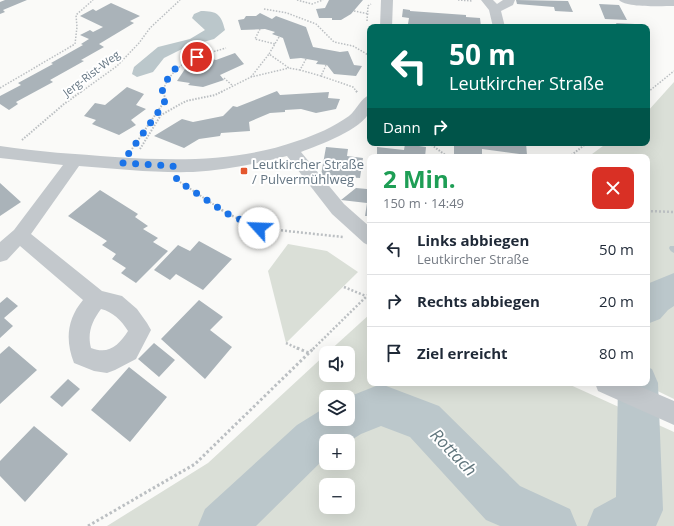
<!DOCTYPE html>
<html lang="de">
<meta charset="utf-8">
<style>
:root{--surface:#fff;--page:#f6f6f7;--text:#1f2937;--muted:#747a83;--line:#e0e1e3}
body{margin:0;font-family:"Open Sans",sans-serif;background:var(--page);color:var(--text);height:100vh;display:flex;flex-direction:column;font-size:15px;white-space:nowrap}
*{box-sizing:border-box;margin:0}
p{font-size:13px;color:var(--muted)}
.icon{flex:none;width:22px;height:22px;fill:none;stroke:currentColor;stroke-width:2;stroke-linecap:round;stroke-linejoin:round}
.map{position:relative;flex:1;overflow:hidden}
.panel{position:absolute;left:367px;top:154px;width:283px;height:232px;display:flex;flex-direction:column;background:var(--surface);border-radius:8px;box-shadow:0 4px 16px #0002}
.panel>*{flex:none}
.guide{position:absolute;left:367px;top:24px;width:283px;height:122px;border-radius:8px;box-shadow:0 4px 16px #0002;background:#00695c;color:#fff;overflow:hidden}
.controls{position:absolute;left:319px;top:346px;display:grid;gap:8px}
.controls a{display:grid;place-items:center;width:36px;height:36px;border-radius:8px;background:var(--surface);box-shadow:0 4px 16px #0002;font-size:20px}
.pin{position:absolute;display:grid;place-items:center;width:34px;height:34px;color:#fff;margin:-17px;border:2px solid #fff;border-radius:50%;box-shadow:0 1px 4px #0007}
.me{position:absolute;width:44px;margin:-22px;rotate:295deg;stroke-linejoin:round;filter:drop-shadow(0 0 3px #0008)}
.turn{display:flex;align-items:center;gap:14px;height:84px;padding:0 16px;font-size:18px}
.turn .icon{width:52px;height:52px;stroke-width:2.5}
.turn b{display:block;font-size:28px;line-height:34px}
.then{display:flex;align-items:center;height:38px;padding:0 16px;background:#0003;gap:8px;font-size:15px}
.round{display:grid;place-items:center;flex:none;width:42px;height:42px;border-radius:8px;background:var(--page)}
.overview{display:flex;align-items:center;justify-content:space-between;height:68px;padding:0 16px}
h1{font-size:24px;font-weight:700;line-height:30px;color:#1e9e55}
ul{padding:0;list-style:none}
li{display:flex;align-items:center;gap:12px;height:52px;padding:0 16px;border-top:1px solid var(--line)}
li div{flex:1}
li b{display:block;font-size:15px}
li em{font-style:normal}
.map>svg:first-child{display:block}
.green{fill:#dadfd7;fill-rule:evenodd}
.water{fill:#bbc7cb}
.lines{fill:none;stroke-linecap:round;stroke-linejoin:round}
.stream{fill:#bbc7cb;fill-rule:evenodd}
.river{fill:#bbc7cb;fill-rule:evenodd}
.building{fill:#aab3b9}
.path-far3{stroke:#bbbfc2;stroke-width:1.5;stroke-dasharray:1.5 1.5;stroke-linecap:butt}
.path-far2{stroke:#bbbfc2;stroke-width:2;stroke-dasharray:1.5 1.5;stroke-linecap:butt}
.path-far1{stroke:#bbbfc2;stroke-width:2.5;stroke-dasharray:2 2;stroke-linecap:butt}
.path{stroke:#bbbfc2;stroke-width:3;stroke-dasharray:2.5 2.5;stroke-linecap:butt}
.minor{fill:#c3c8cc;fill-rule:evenodd}
.route{stroke:#1a73e8;stroke-width:7;stroke-dasharray:0 12.6}
.poi-dot{fill:#e4572e;stroke:#fff;stroke-width:1.5}
.labels{text-anchor:middle;dominant-baseline:central;stroke-width:4;stroke-linejoin:round;paint-order:stroke}
.far-street-label{font-size:11px;fill:#657683;stroke:#fff}
.poi-label{font-size:13px;fill:#657683;stroke:#fff;text-anchor:start}
.near-water-label{font-size:17px;font-style:italic;fill:#60757c;stroke:#fff}
</style>
<div class="map">
<svg width="674" height="526" viewBox="0 0 674 526">
<rect width="100%" height="100%" fill="#fafaf8"/>
<path class="green" d="M674,82V399L641,383H647V157H588L607,143H647V112Z
M288,244L327,251L358,272L286,343L268,271Z
M370,314V383H566L674,432V526H107L208,463L326,354V375H348V353H327ZM326,397H348V419H326ZM326,441H348V463H326ZM326,485H348V507H326Z"/>
<path class="water" d="M201,11C217,11 221,14 225,30L214,39L186,47L164,58L153,72L137,77L132,74L134,67L158,47L190,39L205,30L192,18L194,14Z"/>
<g class="lines">
<path class="stream" d="M670,246H674V253C671,252 670,250 669,248Z"/>
<path class="river" d="M674,273V306L668,310L660,319L647,324V284Z
M647,367L652,369L658,383L663,510L656,526H587L594,509L616,497L618,383H647Z
M381,384L439,406L520,486L570,509L577,526H500L486,520L410,437L381,426L361,434L348,442V441H326V457L256,526H198L205,509L297,425L326,407V419H348V397Z"/>
</g>
<path class="building" d="M5,0H27L3,10L5,12L0,14V2Z
M329,0H363L351,14L341,20H332V18H319L316,9L325,8Z
M516,0L568,1L573,12L555,11L554,7L517,4Z
M111,3L140,16L130,21L134,23L99,44L104,47L81,60L84,61L50,80L53,82L16,102L18,104L9,110L0,104V96L21,85L18,83L53,64L51,63L83,45L81,44L89,39L80,35L90,30L93,32L103,27L80,16L93,9L96,11Z
M599,4L619,5L627,20L605,19Z
M403,9L410,10V11L466,15V17L480,18L481,27H454L408,24L409,18L402,17Z
M260,13L272,19L276,16L306,27L313,47L340,52L348,51L354,65L362,66L356,76L334,74L327,65L316,64L318,61L301,58L290,59L283,38L272,34L275,32L265,29L241,30L238,20L244,19L246,16H256Z
M616,23L635,24L637,27H618Z
M513,24L530,25L531,27H514Z
M235,53L244,64L220,75L224,80L203,87L188,85L190,83L177,81L187,66H193L208,58L216,60Z
M127,87L144,94L136,105L146,109L131,120L136,125L119,135L92,124L96,120L84,116L95,103L105,105Z
M277,91L280,95L329,92L328,98L340,99L336,109L316,113L301,109L285,110V112L270,113L249,122L250,131L221,133L220,136L199,139L184,148L154,136L182,119L193,122L223,116L233,106L237,107Z
M454,143H526L527,155L482,149V157L454,156Z
M405,144L426,147L425,157H377V147L404,150Z
M326,147L348,149L347,156L363,158L360,178L321,175Z
M0,183L21,202L0,216Z
M367,186L370,187V216H365L367,203L341,200L356,188L367,189Z
M100,190L138,214L135,217L148,226L143,229L158,238L153,242L168,251L136,283L121,273L126,268L112,259L116,254L102,245L107,241L68,216Z
M199,241L232,259L203,290L176,274L170,280L154,270L178,245L190,251Z
M7,297L18,306L4,318L13,326L0,338V303Z
M199,300L223,317L210,330L232,347L205,379L161,339Z
M154,343L175,360L159,377L138,359Z
M9,346L37,370L0,404V354Z
M129,367L167,397L130,442L91,410Z
M68,379L80,389L62,407L50,397Z
M34,426L68,454L25,502L0,476V461Z"/>
<g class="lines">
<path class="path-far3" d="M297,0L312,4L323,0
M458,0L473,1
M264,9L287,13L316,24L334,42L353,46L370,56
M354,11L369,14
M367,21L368,6L371,4
M260,29L255,39L275,44
M279,37L269,54L289,68L300,70
M306,59L300,70L321,76
M326,65L321,76L353,87L357,92
M251,77L269,54
M224,78L233,86
M0,88L75,44L77,27L76,15L93,0
M81,92L117,66L139,43L150,28L180,0
M162,92C175,60 196,57 226,48
M221,92L251,77L289,68
M648,92L674,71"/>
<path class="path-far2" d="M356,91L358,93
M647,93L649,91
M22,140L64,104L82,91
M429,143L448,157
M132,149L166,99L162,91
M140,149L161,115L186,101L215,95L223,91
M569,157L587,143
M180,182L216,206"/>
<path class="path-far1" d="M215,205L226,213L259,228L343,237
M647,211L674,212
M344,287L366,296
M286,343L299,349
M313,349L370,293"/>
<path class="path" d="M297,348L309,353
M88,526L195,464L314,348"/>
<path class="minor" d="M381,0H393L392,27H380Z
M481,0H493L497,4L503,0H515L513,5L501,11L505,27H493L489,10Z
M619,0H674V6C663,6 626,8 619,0Z
M370,95C370,100 371,107 370,111C362,130 319,145 301,152L344,204L370,227V246L364,243L332,214L287,156C256,164 225,170 193,172C155,173 117,169 79,166L31,234L102,291L122,296L137,309L147,323L151,330L136,359L115,370L107,373L94,371L74,363C65,340 67,319 83,300L20,246L7,260L0,262V242L14,230L63,165L0,158V146C38,152 76,154 115,157C177,161 238,162 297,141C316,135 333,127 349,116C357,110 360,98 370,95ZM101,309C113,312 121,320 128,331C119,345 109,355 91,348C87,333 92,321 101,309Z
M595,383H632L674,401V425L598,391Z"/>
</g>
<g class="lines">
<path class="route" d="M197,57C179,62 168,73 162,92L166,99L161,108L122,163L173,166L177,180L226,213L259,228"/>
</g>
<rect class="poi-dot" x="240" y="167" width="8" height="8" rx="2"/>
<g class="labels">
<g class="far-street-label">
<text transform="translate(91 73) rotate(-37)">Jerg-Rist-Weg</text>
</g>
<g class="poi-label">
<text x="252" y="164">Leutkircher Straße<tspan x="252" dy="15">/ Pulvermühlweg</tspan></text>
</g>
<g class="near-water-label">
<text transform="translate(454 452) rotate(46)">Rottach</text>
</g>
</g>
</svg>
<div class="controls">
<a><svg class="icon" aria-label="sound" viewBox="0 0 24 24"><path d="M4 9h4l5-4v14l-5-4H4zM17 9q2 3 0 6"/></svg></a>
<a><svg class="icon" aria-label="layers" viewBox="0 0 24 24"><path d="M12 4l9 5-9 5-9-5zM3 14l9 5 9-5"/></svg></a>
<a>+</a>
<a>−</a>
</div>
<div class="pin" style="left:197px;top:57px;background:#d93025"><svg class="icon" aria-label="arrive" viewBox="0 0 24 24"><path d="M6 21V4h12l-3 4 3 4H6"/></svg></div>
<svg class="me" style="left:259px;top:228px" viewBox="-20 -20 40 40"><circle r="19" fill="#fff"/><path d="M0-13L10 11 0 6-10 11z" fill="#1a73e8"/></svg>
<div class="guide">
<div class="turn"><svg class="icon" aria-label="left" viewBox="0 0 24 24"><path d="M17 20v-9H6M10 6l-5 5 5 5"/></svg><div><b>50 m</b>Leutkircher Straße</div></div>
<div class="then">Dann<svg class="icon" aria-label="right" viewBox="0 0 24 24"><path d="M7 20v-9h11M14 6l5 5-5 5"/></svg></div>
</div>
<section class="panel">
<div class="overview"><div><h1>2 Min.</h1><p>150 m · 14:49</p></div><a class="round" style="background:#d93025;color:#fff"><svg class="icon" aria-label="close" viewBox="0 0 24 24"><path d="M6 6l12 12M18 6L6 18"/></svg></a></div>
<ul>
<li><svg class="icon" aria-label="left" viewBox="0 0 24 24"><path d="M17 20v-9H6M10 6l-5 5 5 5"/></svg><div><b>Links abbiegen</b><p>Leutkircher Straße</p></div><em>50 m</em></li>
<li><svg class="icon" aria-label="right" viewBox="0 0 24 24"><path d="M7 20v-9h11M14 6l5 5-5 5"/></svg><div><b>Rechts abbiegen</b></div><em>20 m</em></li>
<li><svg class="icon" aria-label="arrive" viewBox="0 0 24 24"><path d="M6 21V4h12l-3 4 3 4H6"/></svg><div><b>Ziel erreicht</b></div><em>80 m</em></li>
</ul>
</section>
</div>
